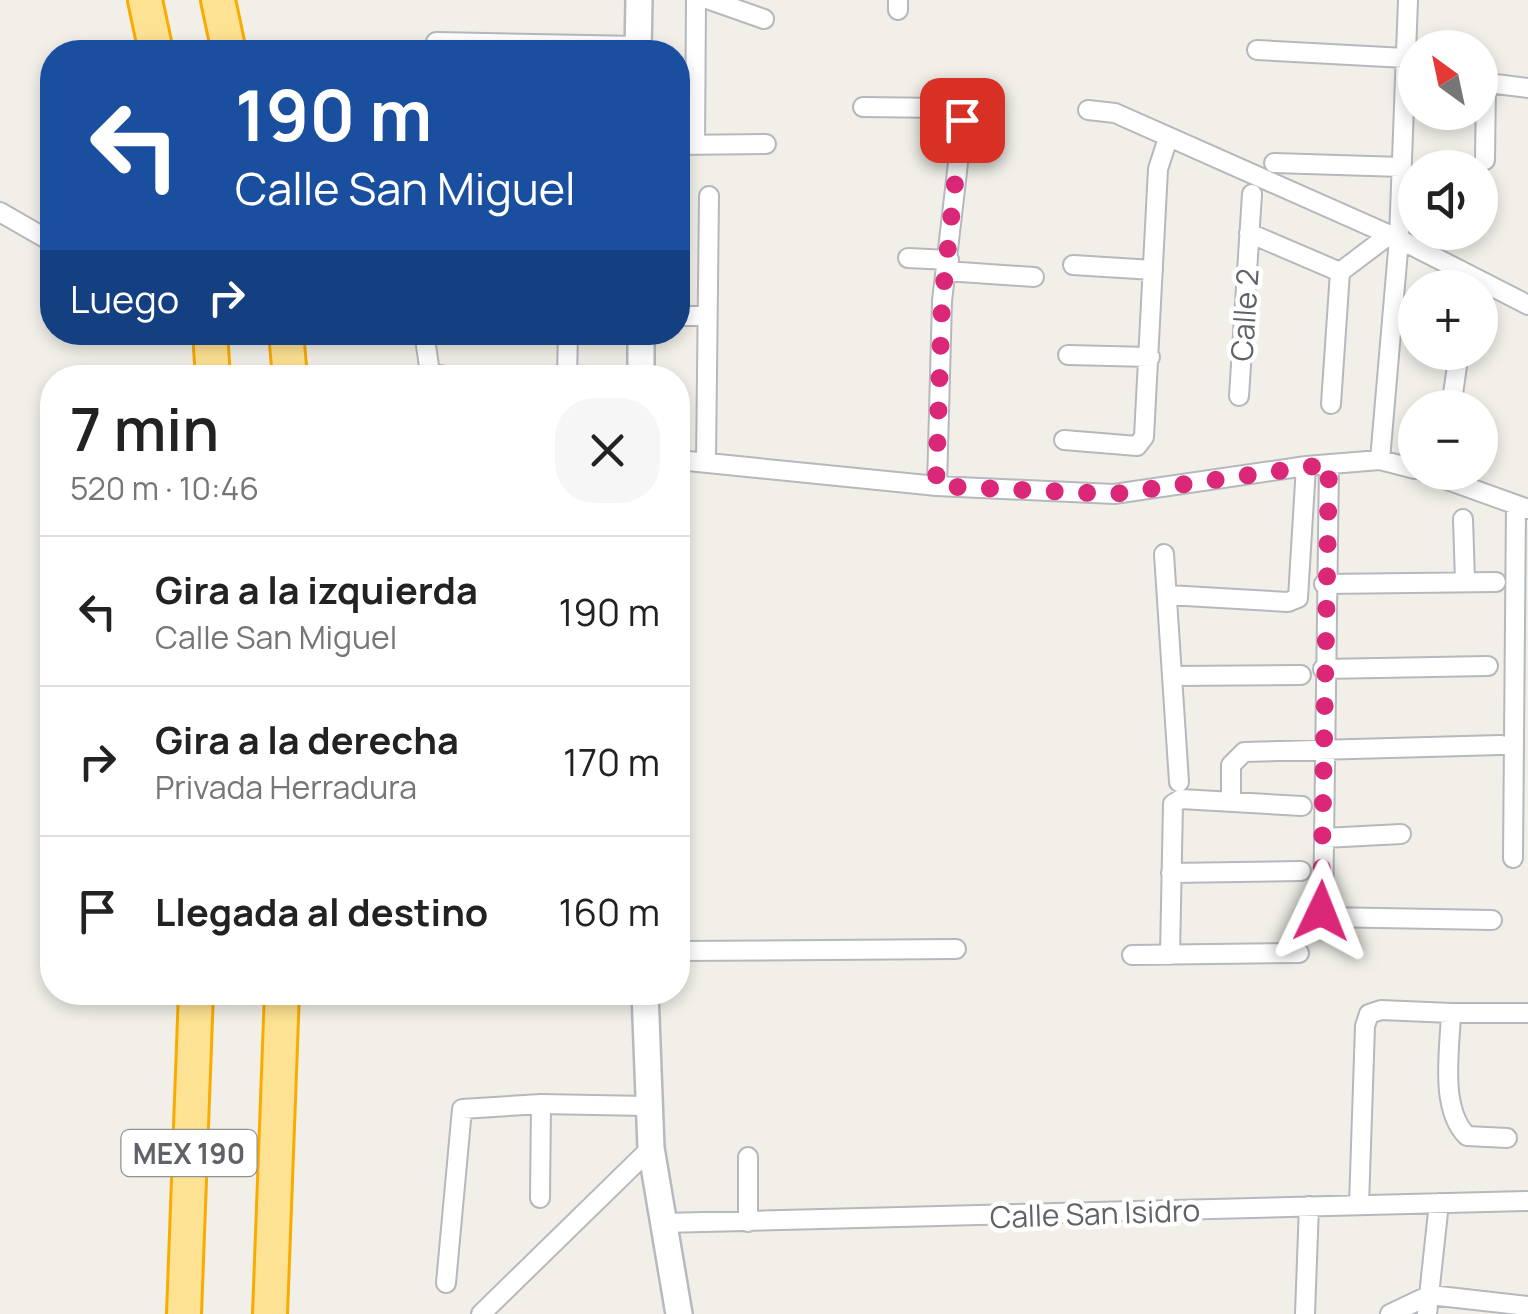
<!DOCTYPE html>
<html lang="es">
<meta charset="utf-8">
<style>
:root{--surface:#fff;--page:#f6f6f6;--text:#222;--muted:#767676;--line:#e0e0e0}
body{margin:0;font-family:Manrope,sans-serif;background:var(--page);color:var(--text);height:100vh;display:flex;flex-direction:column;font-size:38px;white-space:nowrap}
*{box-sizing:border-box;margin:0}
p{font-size:32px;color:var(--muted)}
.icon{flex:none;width:55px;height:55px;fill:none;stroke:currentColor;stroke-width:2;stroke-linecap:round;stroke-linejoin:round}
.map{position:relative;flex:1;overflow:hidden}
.sheet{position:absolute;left:40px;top:365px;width:650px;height:640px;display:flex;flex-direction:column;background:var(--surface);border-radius:40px;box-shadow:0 5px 15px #0003}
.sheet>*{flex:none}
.top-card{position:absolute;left:40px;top:40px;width:650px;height:305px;border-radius:40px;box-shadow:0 5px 15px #0003;background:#1a4fa0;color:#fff;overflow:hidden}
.needle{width:65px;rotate:327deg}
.fabs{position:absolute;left:1398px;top:30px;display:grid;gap:20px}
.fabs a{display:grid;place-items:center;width:100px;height:100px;border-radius:50%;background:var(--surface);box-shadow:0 5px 15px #0003;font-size:50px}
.pin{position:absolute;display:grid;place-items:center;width:85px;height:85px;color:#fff;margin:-42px;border-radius:20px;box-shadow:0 5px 15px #0006}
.me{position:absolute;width:110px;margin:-55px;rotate:2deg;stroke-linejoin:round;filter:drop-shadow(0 0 8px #0008)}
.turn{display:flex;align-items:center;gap:35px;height:210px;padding:0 30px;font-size:45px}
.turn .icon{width:130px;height:130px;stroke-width:2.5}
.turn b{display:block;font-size:70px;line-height:85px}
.then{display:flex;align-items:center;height:95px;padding:0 30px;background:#0003;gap:20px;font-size:38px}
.round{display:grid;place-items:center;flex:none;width:105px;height:105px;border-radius:40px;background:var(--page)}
.headline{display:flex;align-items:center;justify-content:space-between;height:170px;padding:0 30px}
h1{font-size:60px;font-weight:600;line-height:75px}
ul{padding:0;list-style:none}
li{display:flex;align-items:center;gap:30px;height:150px;padding:0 30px;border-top:2px solid var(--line)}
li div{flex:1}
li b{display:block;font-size:38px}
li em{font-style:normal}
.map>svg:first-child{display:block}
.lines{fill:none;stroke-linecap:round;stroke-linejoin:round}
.street-casing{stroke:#b5b8bc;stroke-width:22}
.secondary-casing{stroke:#b6babf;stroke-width:30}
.highway-casing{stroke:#f9ab00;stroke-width:38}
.street{stroke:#fff;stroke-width:18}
.secondary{stroke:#fff;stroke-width:25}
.highway{stroke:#fde293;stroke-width:32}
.route{stroke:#db2777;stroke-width:18;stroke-dasharray:0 32.4}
.labels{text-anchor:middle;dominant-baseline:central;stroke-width:9;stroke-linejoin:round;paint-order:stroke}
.shield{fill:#fff;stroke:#8f9295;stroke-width:2.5}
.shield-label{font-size:28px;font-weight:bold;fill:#5f6368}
.street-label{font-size:30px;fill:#5f6368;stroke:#fff}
</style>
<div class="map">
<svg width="1528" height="1314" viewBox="0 0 1528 1314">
<rect width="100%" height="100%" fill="#f1efe8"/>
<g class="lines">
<defs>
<path id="street" d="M710,0L764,19
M898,10V0
M436,42L638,46
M1257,50L1405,58
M1480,82L1528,88
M863,107L946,108L957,111L963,120L942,301L937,486
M1088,110L1115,113L1399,239L1528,305
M678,145L766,144
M695,145L696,0
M1485,160L1486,83
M1274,163L1402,167
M0,212L52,242
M1249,233L1340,272
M908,258L949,260
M1073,265L1153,270
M946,271L1034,277
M678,316H704
M424,332L430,373L456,378
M1068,355L1150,357
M567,378L568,332
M1239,396L1252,194
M1331,404L1340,272L1389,235
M1451,408L1459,352
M1064,440L1137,446L1144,437L1158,169L1168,138
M678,460L937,486L1114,494L1306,466L1380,460L1415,469
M1380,460L1399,239L1408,0
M706,462L709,196
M1329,464L1323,917L1492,920
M1425,472L1528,509
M1463,519L1465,581
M1164,554L1179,782
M1324,584L1496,582
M1168,595L1288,602L1298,598L1306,466
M1323,669L1488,666
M1173,676L1301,675
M1231,802V765L1244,752L1501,745
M1324,838L1401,834
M1513,858L1516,505
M1171,873L1301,871
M678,951L956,949
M1132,955L1299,953
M1170,955L1173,804L1181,799L1302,806
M1451,1013H1528
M540,1198L541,1104
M1359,1205L1365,1026L1369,1014L1381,1010L1451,1013C1450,1049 1439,1108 1467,1136L1507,1138
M748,1222V1157
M663,1223L1528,1201
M446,1283L462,1109L541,1104L647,1106
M481,1314L651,1148
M1305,1314L1309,1206
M1390,1314L1430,1295L1528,1306
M1427,1314L1439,1203"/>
<path id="secondary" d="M638,52L639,0
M641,332V378
M645,992L651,1148L679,1314"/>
<path id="highway" d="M145,0L156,52
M218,0L229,52
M210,332L213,378
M286,332L290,378
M184,1314L196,992
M270,1314L282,992"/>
</defs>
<use href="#street" class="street-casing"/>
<use href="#secondary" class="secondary-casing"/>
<use href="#highway" class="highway-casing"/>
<use href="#street" class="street"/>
<use href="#secondary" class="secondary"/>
<use href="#highway" class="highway"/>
</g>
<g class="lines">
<path class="route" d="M962,120L942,301L936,486L1114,494L1329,464L1321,911"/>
</g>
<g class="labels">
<rect class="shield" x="121.5" y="1130" width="135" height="46" rx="8"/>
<g class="shield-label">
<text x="189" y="1153">MEX 190</text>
</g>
<g class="street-label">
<text transform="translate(1244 315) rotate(-86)">Calle 2</text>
<text transform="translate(1095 1213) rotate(-2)">Calle San Isidro</text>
</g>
</g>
</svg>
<div class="fabs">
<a><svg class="needle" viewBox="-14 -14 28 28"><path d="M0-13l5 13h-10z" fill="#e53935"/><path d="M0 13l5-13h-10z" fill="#767676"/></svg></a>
<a><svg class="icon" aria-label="sound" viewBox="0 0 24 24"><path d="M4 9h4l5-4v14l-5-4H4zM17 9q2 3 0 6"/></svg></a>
<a>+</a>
<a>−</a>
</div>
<div class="pin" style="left:962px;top:120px;background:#d93025"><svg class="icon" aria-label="arrive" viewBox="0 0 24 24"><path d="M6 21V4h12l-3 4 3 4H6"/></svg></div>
<svg class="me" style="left:1321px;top:911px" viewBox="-20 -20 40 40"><path d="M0-17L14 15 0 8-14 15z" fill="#db2777" stroke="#fff" stroke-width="4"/></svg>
<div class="top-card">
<div class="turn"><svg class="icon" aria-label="left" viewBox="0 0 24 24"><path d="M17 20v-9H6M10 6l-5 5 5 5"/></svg><div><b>190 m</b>Calle San Miguel</div></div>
<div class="then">Luego<svg class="icon" aria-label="right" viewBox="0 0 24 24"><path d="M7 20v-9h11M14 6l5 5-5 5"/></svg></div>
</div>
<section class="sheet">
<div class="headline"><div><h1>7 min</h1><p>520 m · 10:46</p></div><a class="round"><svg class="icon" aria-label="close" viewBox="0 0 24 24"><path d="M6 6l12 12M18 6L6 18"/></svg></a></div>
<ul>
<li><svg class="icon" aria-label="left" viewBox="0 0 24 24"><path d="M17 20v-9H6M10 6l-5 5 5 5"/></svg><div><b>Gira a la izquierda</b><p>Calle San Miguel</p></div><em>190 m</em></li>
<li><svg class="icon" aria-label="right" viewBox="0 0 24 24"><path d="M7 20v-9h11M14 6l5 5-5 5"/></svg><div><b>Gira a la derecha</b><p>Privada Herradura</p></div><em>170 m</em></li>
<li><svg class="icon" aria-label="arrive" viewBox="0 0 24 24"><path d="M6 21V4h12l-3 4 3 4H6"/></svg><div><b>Llegada al destino</b></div><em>160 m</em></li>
</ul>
</section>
</div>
